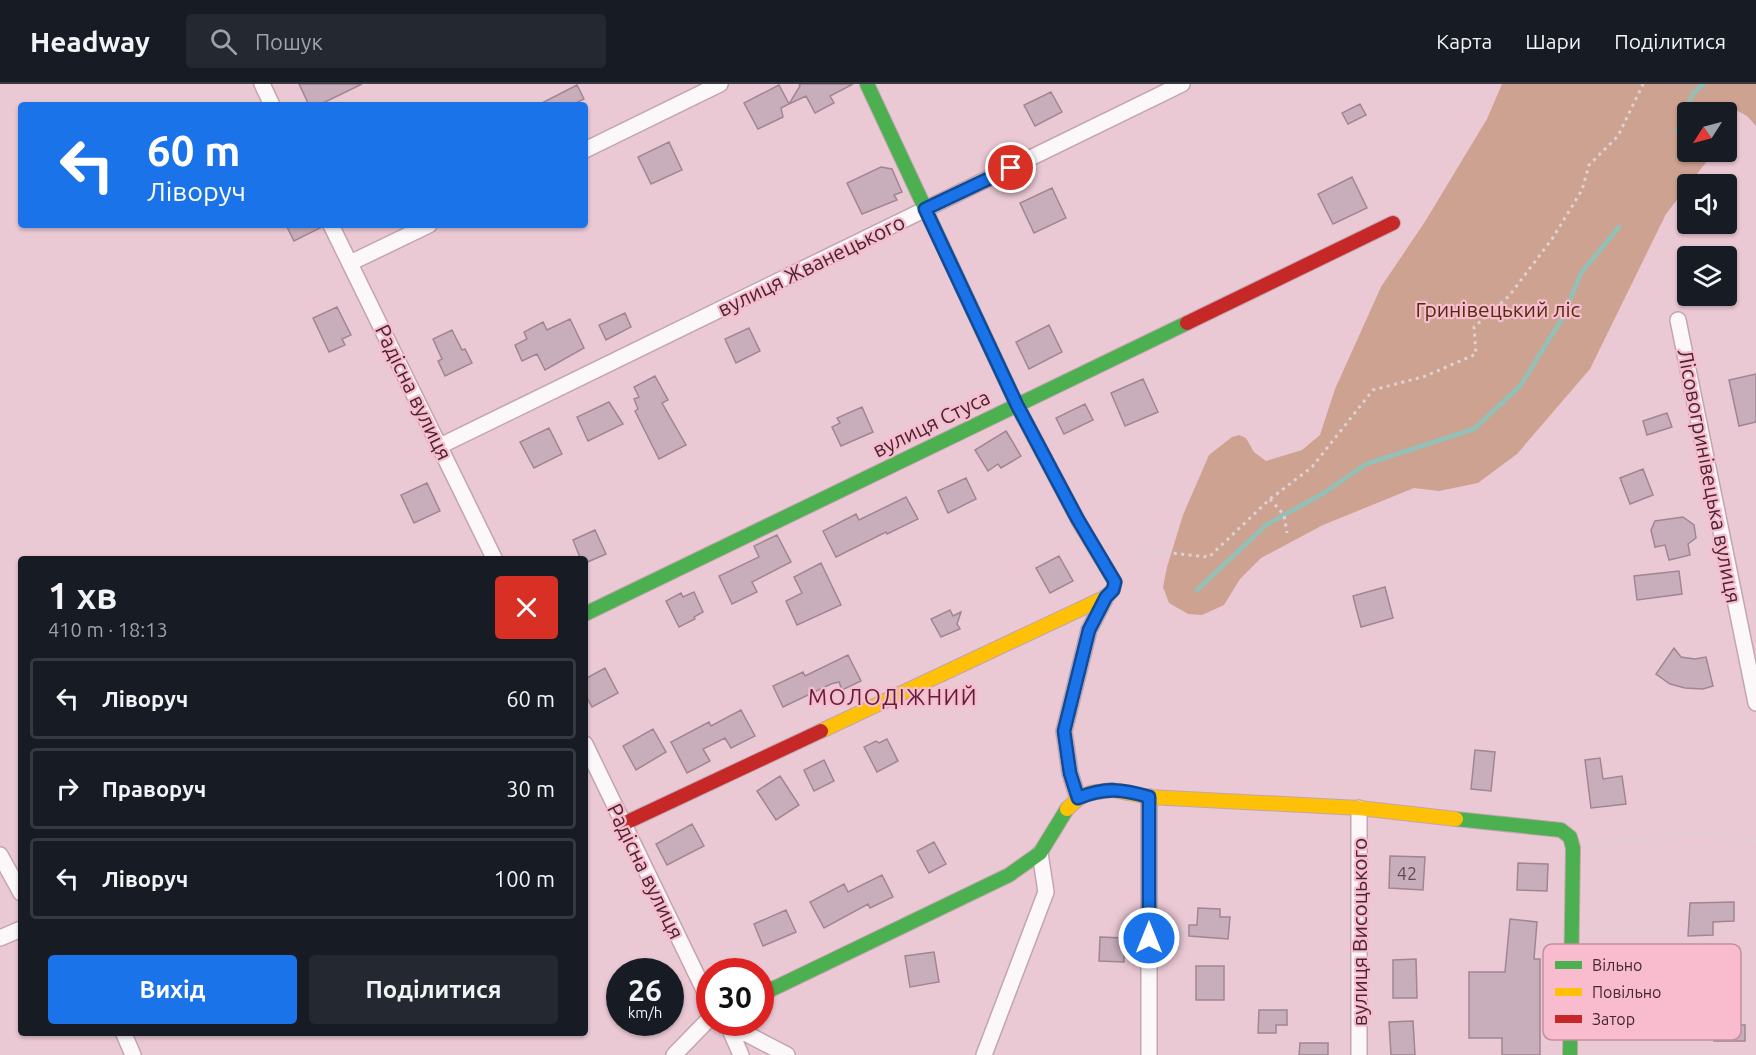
<!DOCTYPE html>
<html lang="uk">
<meta charset="utf-8">
<style>
:root{--surface:#171b24;--page:#242831;--text:#f1f3f6;--muted:#9ea1a6;--line:#363941;--accent:#1a73e8}
body{margin:0;font-family:Ubuntu,sans-serif;background:var(--page);color:var(--text);height:100vh;display:flex;flex-direction:column;font-size:22px;white-space:nowrap}
*{box-sizing:border-box;margin:0}
p{font-size:20px;color:var(--muted)}
.icon{flex:none;width:33px;height:33px;fill:none;stroke:currentColor;stroke-width:2;stroke-linecap:round;stroke-linejoin:round}
.map{position:relative;flex:1;overflow:hidden}
.sheet{position:absolute;left:18px;top:472px;width:570px;height:480px;display:flex;flex-direction:column;background:var(--surface);border-radius:6px;box-shadow:0 2px 4px #0004}
.sheet>*{flex:none}
.guide{position:absolute;left:18px;top:18px;width:570px;height:126px;border-radius:6px;box-shadow:0 2px 4px #0004;background:#1a73e8;color:#fff;overflow:hidden}
.needle{width:39px;rotate:234deg}
.fabs{position:absolute;left:1677px;top:18px;display:grid;gap:12px}
.fabs a{display:grid;place-items:center;width:60px;height:60px;border-radius:6px;background:var(--surface);box-shadow:0 2px 4px #0004;font-size:30px}
.speed{position:absolute;left:606px;top:874px;display:flex;gap:12px;font-size:30px;font-weight:700;text-align:center}
.speed>*{display:grid;place-content:center;width:78px;height:78px;border-radius:50%;background:var(--surface);box-shadow:0 2px 4px #0004;line-height:1}
.speed small{font-size:15px;font-weight:400}
.speed .limit{border:9px solid #d22;background:#fff;color:#111}
.pin{position:absolute;display:grid;place-items:center;width:51px;height:51px;color:#fff;margin:-26px;border:3px solid #fff;border-radius:50%;box-shadow:0 2px 6px #0007}
.me{position:absolute;width:66px;margin:-33px;rotate:0deg;stroke-linejoin:round;filter:drop-shadow(0 0 4px #0008)}
.turn{display:flex;align-items:center;gap:21px;height:126px;padding:0 30px;font-size:27px}
.turn .icon{width:78px;height:78px;stroke-width:2.5}
.turn b{display:block;font-size:42px;line-height:51px}
.round{display:grid;place-items:center;flex:none;width:63px;height:63px;border-radius:6px;background:var(--page)}
.headline{display:flex;align-items:center;justify-content:space-between;height:102px;padding:0 30px}
h1{font-size:36px;font-weight:700;line-height:45px}
.button{display:flex;gap:12px;margin-top:auto;padding:12px 30px}
.button a{flex:1;height:69px;border-radius:6px;background:var(--accent);color:#fff;font-size:24px;font-weight:700;line-height:69px;text-align:center}
.button a+a{background:var(--page);color:var(--text)}
ul{padding:0;list-style:none}
li{display:flex;align-items:center;gap:18px;height:81px;margin:0 12px 9px;padding:0 18px;border:3px solid var(--line);border-radius:6px}
li div{flex:1}
li b{display:block;font-size:22px}
li em{font-style:normal}
header{display:flex;align-items:center;gap:36px;box-sizing:border-box;height:84px;padding:0 30px;background:var(--surface);border-bottom:2px solid var(--line)}
header strong{font-size:28px}
nav{display:flex;gap:33px;margin-inline-start:auto;font-size:21px}
.search{width:420px;height:54px;background:var(--page);display:flex;align-items:center;gap:15px;box-sizing:border-box;padding:0 21px;border-radius:6px;color:var(--muted);font-size:22px}
.map>svg:first-child{display:block}
.forest{fill:#cea291}
.lines{fill:none;stroke-linecap:round;stroke-linejoin:round}
.stream{stroke:#91c1b7;stroke-width:4.5}
.building{fill:#c7aeba;stroke:#9f8692;stroke-width:1.5}
.street-casing{stroke:#c2a5af;stroke-width:18}
.fast-casing{stroke:#c2a5af;stroke-width:16}
.slow-casing{stroke:#c2a5af;stroke-width:16}
.jam-casing{stroke:#c2a5af;stroke-width:16}
.path{stroke:#ddd2d5;stroke-width:3;stroke-dasharray:3 4.5;stroke-linecap:butt}
.street{stroke:#fcf7f9;stroke-width:15}
.fast{stroke:#4caf50;stroke-width:14}
.slow{stroke:#ffc107;stroke-width:14}
.jam{stroke:#c62828;stroke-width:14}
.route-casing{stroke:#114b97;stroke-width:15}
.route{stroke:#1a73e8;stroke-width:10}
.labels{text-anchor:middle;dominant-baseline:central;stroke-width:4.5;stroke-linejoin:round;paint-order:stroke}
.number-label{font-size:18px;fill:#664953}
.street-label{font-size:21px;fill:#452731;stroke:#f9bbce}
.park-label{font-size:21px;fill:#512d0d;stroke:#f9bbce}
.neighbourhood-label{font-size:22px;letter-spacing:1.5px;fill:#5e2039;stroke:#f9bbce}
.key{fill:#f9bbce;stroke:#c38f9f;stroke-width:1.5}
.key-label{font-size:16px;fill:#452731}
</style>
<header>
<strong>Headway</strong>
<div class="search"><svg class="icon" aria-label="search" viewBox="0 0 24 24"><circle cx="10" cy="10" r="6"/><path d="M15 15l6 6"/></svg>Пошук</div>
<nav><a>Карта</a><a>Шари</a><a>Поділитися</a></nav>
</header>
<div class="map">
<svg width="1756" height="971" viewBox="0 0 1756 971">
<rect width="100%" height="100%" fill="#ebc9d4"/>
<path class="forest" d="M1502,0H1756V42L1747,32L1738,27L1729,30L1727,34L1726,28H1688V68H1714L1666,130L1590,285L1517,370L1478,399L1439,407L1414,404L1323,441L1261,474L1240,495L1224,521L1202,531L1188,530L1169,519L1163,503L1167,483L1183,431L1209,371L1232,353L1239,351L1246,354L1254,368L1266,377L1302,366L1320,351L1335,305L1381,203L1426,136L1487,35Z"/>
<g class="lines">
<path class="stream" d="M1677,47L1693,9L1704,0
M1197,506L1266,441L1324,409L1366,380L1474,345L1520,302L1562,235L1581,189L1619,143"/>
</g>
<path class="building" d="M299,0H362L319,21H309Z
M799,0H853L830,12L834,19L815,29L806,12L789,20L800,2Z
M577,1L584,15L572,21H538Z
M779,1L789,20L781,24L783,33L758,45L744,19Z
M1051,8L1062,28L1035,42L1024,21Z
M1360,20L1366,31L1348,40L1342,29Z
M669,58L682,86L651,100L638,73Z
M881,83L892,85L902,108L894,111L897,116L862,130L847,99Z
M1352,93L1367,124L1333,140L1318,110Z
M1052,104L1066,134L1034,149L1020,119Z
M286,141H321L322,143L294,157Z
M337,223L351,251L342,255L345,261L329,268L313,234Z
M625,229L631,243L606,256L599,241Z
M570,235L584,264L545,286L537,270L522,277L515,261L527,255L524,248L543,238L547,246Z
M1049,241L1062,268L1029,285L1016,258Z
M749,244L760,267L736,279L725,255Z
M452,246L462,266L465,265L472,279L445,292L438,277L442,275L433,255Z
M1756,290V338L1739,342L1729,296Z
M655,292L668,316L662,319L686,361L659,375L635,327L638,325L634,315L639,313L634,303Z
M1143,295L1158,328L1125,342L1111,309Z
M609,318L623,340L588,357L577,333Z
M1085,320L1093,336L1064,350L1056,334Z
M862,323L873,348L841,362L832,343L840,339L837,334Z
M1667,329L1672,343L1647,351L1643,337Z
M549,344L562,370L534,384L520,358Z
M1006,347L1021,372L1001,384L998,380L988,387L975,366Z
M1643,385L1653,411L1630,420L1620,394Z
M966,394L976,415L948,429L938,407Z
M427,399L440,427L414,439L401,411Z
M906,413L918,435L887,450L886,448L836,473L823,447L856,430L859,436Z
M1683,433L1694,441L1696,454L1688,460L1690,471L1669,476L1665,461L1655,463L1651,446L1655,437Z
M595,446L606,470L585,479V476H581L573,456Z
M777,451L791,478L752,498L757,508L732,520L719,492L759,473L754,462Z
M1059,472L1073,497L1050,509L1036,484Z
M821,479L841,521L797,541L786,517L802,509L794,493Z
M1679,487L1682,510L1637,516L1634,492Z
M1385,503L1393,534L1361,543L1353,512Z
M694,508L703,528L694,533L695,535L679,543L666,517L681,509L683,513Z
M950,526L953,532L961,528L957,540L960,545L941,553L931,535Z
M1674,564L1681,573L1695,575L1706,573L1713,602L1703,605L1685,604L1670,600L1656,590Z
M848,571L861,597L842,606L839,598L831,600L783,623L773,602L803,588L805,592Z
M605,584L618,609L592,623L585,610V595Z
M741,626L755,652L731,664L725,654L703,665L710,677L687,689L671,658L709,638L711,642Z
M653,645L666,668L636,686L623,662Z
M887,655L898,677L877,688L864,663L876,657L879,659Z
M1475,666L1495,668L1491,707L1471,705Z
M1600,674L1603,695L1622,692L1626,720L1591,724L1585,676Z
M824,676L834,697L814,707L804,686Z
M780,692L799,721L776,736L757,707Z
M692,740L704,762L667,781L656,760Z
M934,758L946,780L929,789L917,767Z
M1390,772L1425,773L1423,806L1389,804Z
M1518,779L1548,780L1547,807L1517,806Z
M882,791L893,813L870,824L868,820L824,844L810,818L844,800L848,808Z
M1734,818V837L1713,838V851L1688,852L1690,819Z
M1198,824L1220,825V833H1230L1228,855L1189,852V841H1197Z
M786,826L796,848L763,862L754,840Z
M1510,835L1537,838L1534,875H1540V971H1502V954H1469V888H1505Z
M1100,853L1124,854V878L1099,877Z
M934,868L939,898L910,903L905,872Z
M1416,875L1417,914H1393V876Z
M1196,882H1224V916H1196Z
M1259,926H1287V941H1276V949H1258Z
M1718,929H1738V941H1745V957H1714V939H1718Z
M1413,937L1415,971H1391L1389,938Z
M1300,959H1328V971H1299Z"/>
<g class="lines">
<defs>
<path id="street" d="M262,0L272,21
M585,66L720,0
M331,141L495,476
M350,179L429,141
M1678,236L1756,619
M440,362L1182,0
M585,660L704,906L710,913
M1078,714L1070,689L1064,647L1089,546L1106,513
M0,771L21,809
M0,854L21,845
M727,939L741,971
M728,940L787,971
M124,950L133,971
M674,971L710,934
M984,971L1046,808L1040,769
M1149,971V713
M1359,971V724"/>
<path id="fast" d="M867,0L1017,321L1079,438
M585,530L1187,239
M1456,735L1561,746L1570,753L1573,764L1570,971
M760,911L1009,791L1040,769L1067,725"/>
<path id="slow" d="M821,647L1106,513L1113,506L1115,498L1079,438
M1067,725L1079,714L1090,709L1112,706L1149,713L1359,724L1456,735"/>
<path id="jam" d="M1187,239L1393,139
M623,740L821,647"/>
</defs>
<use href="#street" class="street-casing"/>
<use href="#fast" class="fast-casing"/>
<use href="#slow" class="slow-casing"/>
<use href="#jam" class="jam-casing"/>
<path class="path" d="M1270,415L1284,431L1287,449
M1124,479L1132,474L1151,467L1209,473L1270,415L1312,383L1373,306L1426,292L1476,270L1474,243L1509,212L1552,155L1582,106L1589,81L1618,52L1643,0
M1590,762L1691,749L1731,752L1756,757"/>
<use href="#street" class="street"/>
<use href="#fast" class="fast"/>
<use href="#slow" class="slow"/>
<use href="#jam" class="jam"/>
</g>
<g class="lines">
<defs>
<path id="route" d="M1011,84L925,125L1017,321L1077,434L1115,498L1113,506L1106,513L1089,546L1064,647L1070,689L1078,714C1106,703 1122,705 1149,713V854"/>
</defs>
<use href="#route" class="route-casing"/>
<use href="#route" class="route"/>
</g>
<g class="labels">
<g class="number-label">
<text x="1407" y="789">42</text>
</g>
<g class="street-label">
<text transform="translate(811 181) rotate(-26)">вулиця Жванецького</text>
<text transform="translate(414 308) rotate(64)">Радісна вулиця</text>
<text transform="translate(931 339) rotate(-26)">вулиця Стуса</text>
<text transform="translate(1710 392) rotate(79)">Лісовогринівецька вулиця</text>
<text transform="translate(646 787) rotate(64)">Радісна вулиця</text>
<text transform="translate(1359 848) rotate(-90)">вулиця Висоцького</text>
</g>
<g class="park-label">
<text x="1498" y="225">Гринівецький ліс</text>
</g>
<g class="neighbourhood-label">
<text x="893" y="612">МОЛОДІЖНИЙ</text>
</g>
</g>
<rect x="1543" y="860" width="198" height="96" rx="9" class="key"/>
<rect x="1555" y="877" width="27" height="8" fill="#4caf50"/>
<rect x="1555" y="904" width="27" height="8" fill="#ffc107"/>
<rect x="1555" y="931" width="27" height="8" fill="#c62828"/>
<g class="key-label">
<text x="1592" y="887">Вільно</text>
<text x="1592" y="914">Повільно</text>
<text x="1592" y="941">Затор</text>
</g>
</svg>
<div class="fabs">
<a><svg class="needle" viewBox="-14 -14 28 28"><path d="M0-13l5 13h-10z" fill="#e53935"/><path d="M0 13l5-13h-10z" fill="#9ea1a6"/></svg></a>
<a><svg class="icon" aria-label="sound" viewBox="0 0 24 24"><path d="M4 9h4l5-4v14l-5-4H4zM17 9q2 3 0 6"/></svg></a>
<a><svg class="icon" aria-label="layers" viewBox="0 0 24 24"><path d="M12 4l9 5-9 5-9-5zM3 14l9 5 9-5"/></svg></a>
</div>
<div class="speed"><div>26<small>km/h</small></div><div class="limit">30</div></div>
<div class="pin" style="left:1011px;top:84px;background:#d93025"><svg class="icon" aria-label="arrive" viewBox="0 0 24 24"><path d="M6 21V4h12l-3 4 3 4H6"/></svg></div>
<svg class="me" style="left:1149px;top:854px" viewBox="-20 -20 40 40"><circle r="17" fill="#1a73e8" stroke="#fff" stroke-width="3"/><path d="M0-11L8 9 0 5-8 9z" fill="#fff"/></svg>
<div class="guide">
<div class="turn"><svg class="icon" aria-label="left" viewBox="0 0 24 24"><path d="M17 20v-9H6M10 6l-5 5 5 5"/></svg><div><b>60 m</b>Ліворуч</div></div>
</div>
<section class="sheet">
<div class="headline"><div><h1>1 хв</h1><p>410 m · 18:13</p></div><a class="round" style="background:#d93025;color:#fff"><svg class="icon" aria-label="close" viewBox="0 0 24 24"><path d="M6 6l12 12M18 6L6 18"/></svg></a></div>
<ul>
<li><svg class="icon" aria-label="left" viewBox="0 0 24 24"><path d="M17 20v-9H6M10 6l-5 5 5 5"/></svg><div><b>Ліворуч</b></div><em>60 m</em></li>
<li><svg class="icon" aria-label="right" viewBox="0 0 24 24"><path d="M7 20v-9h11M14 6l5 5-5 5"/></svg><div><b>Праворуч</b></div><em>30 m</em></li>
<li><svg class="icon" aria-label="left" viewBox="0 0 24 24"><path d="M17 20v-9H6M10 6l-5 5 5 5"/></svg><div><b>Ліворуч</b></div><em>100 m</em></li>
</ul>
<div class="button"><a>Вихід</a><a>Поділитися</a></div>
</section>
</div>
